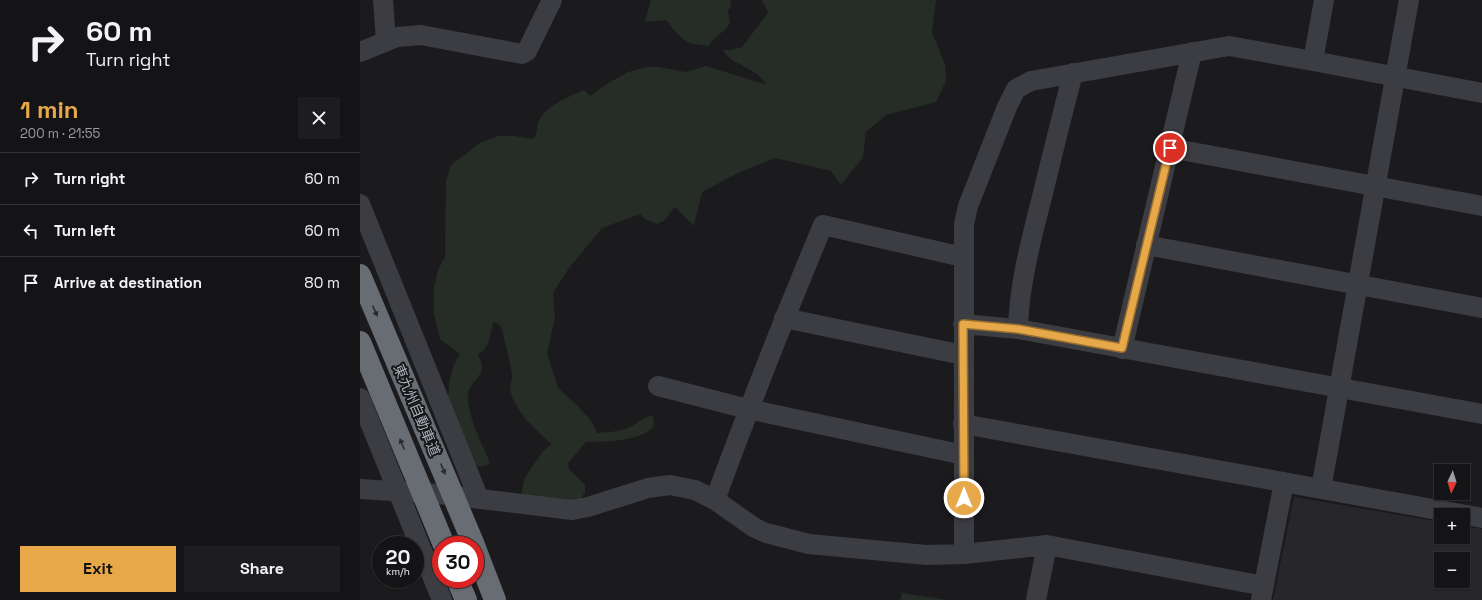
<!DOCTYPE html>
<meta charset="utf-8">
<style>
:root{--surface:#141416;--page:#1d1d1f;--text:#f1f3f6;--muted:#9d9ea1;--line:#333335;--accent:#e7a849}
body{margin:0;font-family:"Space Grotesk","Noto Sans JP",sans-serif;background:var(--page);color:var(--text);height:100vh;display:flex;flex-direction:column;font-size:15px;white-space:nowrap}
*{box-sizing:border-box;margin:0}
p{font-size:13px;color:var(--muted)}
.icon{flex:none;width:22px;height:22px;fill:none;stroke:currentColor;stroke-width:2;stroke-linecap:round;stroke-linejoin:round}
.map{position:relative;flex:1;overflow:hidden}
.side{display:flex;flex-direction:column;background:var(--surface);width:360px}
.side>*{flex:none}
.top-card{background:#141416;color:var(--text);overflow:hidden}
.needle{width:26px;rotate:184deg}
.controls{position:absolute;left:1074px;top:464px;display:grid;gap:8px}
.controls a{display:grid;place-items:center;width:36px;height:36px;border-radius:0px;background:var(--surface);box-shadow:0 1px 3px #0004,0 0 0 1px var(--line);font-size:20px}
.speed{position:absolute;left:12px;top:536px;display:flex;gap:8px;font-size:20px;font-weight:700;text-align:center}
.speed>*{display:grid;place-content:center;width:52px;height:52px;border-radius:50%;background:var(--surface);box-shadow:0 1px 3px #0004,0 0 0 1px var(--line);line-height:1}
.speed small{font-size:10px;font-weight:400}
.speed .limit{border:6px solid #d22;background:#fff;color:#111}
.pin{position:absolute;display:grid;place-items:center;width:34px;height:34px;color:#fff;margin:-17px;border:2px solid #fff;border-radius:50%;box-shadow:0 1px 4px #0007}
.me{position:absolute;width:44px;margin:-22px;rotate:0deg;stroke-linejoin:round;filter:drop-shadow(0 0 3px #0008)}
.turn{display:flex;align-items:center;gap:14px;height:84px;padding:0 20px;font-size:18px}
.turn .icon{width:52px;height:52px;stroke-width:2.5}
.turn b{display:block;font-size:28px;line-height:34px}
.round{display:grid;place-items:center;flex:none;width:42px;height:42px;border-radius:0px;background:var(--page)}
.overview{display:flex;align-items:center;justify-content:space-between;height:68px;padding:0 20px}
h1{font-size:24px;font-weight:800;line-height:30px;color:var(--accent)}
.primary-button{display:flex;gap:8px;margin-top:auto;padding:8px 20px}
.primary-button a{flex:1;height:46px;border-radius:0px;background:var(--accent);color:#111;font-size:16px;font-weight:800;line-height:46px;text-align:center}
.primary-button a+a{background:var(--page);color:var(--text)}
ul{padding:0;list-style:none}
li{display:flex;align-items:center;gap:12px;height:52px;padding:0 20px;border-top:1px solid var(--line)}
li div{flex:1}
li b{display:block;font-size:15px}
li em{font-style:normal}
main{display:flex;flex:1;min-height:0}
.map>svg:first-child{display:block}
.built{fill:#27272a;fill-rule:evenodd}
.green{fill:#252d26}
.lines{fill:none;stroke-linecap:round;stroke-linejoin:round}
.street{stroke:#3c3d42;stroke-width:20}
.highway{stroke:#686c73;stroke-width:22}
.highway-bridge{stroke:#686c73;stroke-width:22}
.oneway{fill:#2a2c2f}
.route-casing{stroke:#966d2f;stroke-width:10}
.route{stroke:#e7a849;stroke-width:7}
.labels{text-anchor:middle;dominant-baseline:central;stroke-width:4;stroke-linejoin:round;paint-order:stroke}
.street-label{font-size:14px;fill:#aeb3bc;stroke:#161618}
</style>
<main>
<section class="side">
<div class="top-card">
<div class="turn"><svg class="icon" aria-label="right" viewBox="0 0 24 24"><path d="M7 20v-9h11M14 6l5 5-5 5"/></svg><div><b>60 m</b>Turn right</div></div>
</div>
<div class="overview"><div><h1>1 min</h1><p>200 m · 21:55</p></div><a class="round"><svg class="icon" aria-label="close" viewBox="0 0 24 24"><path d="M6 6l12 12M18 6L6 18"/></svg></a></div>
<ul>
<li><svg class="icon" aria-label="right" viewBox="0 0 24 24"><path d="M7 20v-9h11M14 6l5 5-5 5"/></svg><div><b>Turn right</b></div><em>60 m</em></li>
<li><svg class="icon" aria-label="left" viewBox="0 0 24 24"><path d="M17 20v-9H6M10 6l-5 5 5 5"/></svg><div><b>Turn left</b></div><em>60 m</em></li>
<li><svg class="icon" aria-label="arrive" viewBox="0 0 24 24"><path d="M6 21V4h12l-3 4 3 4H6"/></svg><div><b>Arrive at destination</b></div><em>80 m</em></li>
</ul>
<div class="primary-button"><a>Exit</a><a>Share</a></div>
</section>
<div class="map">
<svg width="1122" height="600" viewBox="0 0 1122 600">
<rect width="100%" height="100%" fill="#1b1b1d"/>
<path class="built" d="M934,497L1081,522V537H1103V526L1122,529V600H913ZM1081,559H1103V581H1081Z"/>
<path class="green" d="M291,0H370L371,6L368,11L370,23C364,33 354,36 349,46C324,44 321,39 306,20L285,22Z
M402,0H576L572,32L585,65L586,81L576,102L526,115L506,132L503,157L481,185L471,171L415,158L378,173L342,192L334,226L315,207L304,221L297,224L285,219L280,214L242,228L209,268L193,293L195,318L187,353L197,385L199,389C211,400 233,418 237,433C247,432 258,432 268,428C278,424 282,416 293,416C294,420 295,424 292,428C281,441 243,442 226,442L208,463L209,469L225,485V492L219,502L162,495C162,478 168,473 177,460C184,451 182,451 192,444C176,430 158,415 151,393C149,387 152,381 152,375C151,366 148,356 146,347C143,338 145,334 139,324L133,322C131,333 129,350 118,354C130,377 110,378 108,395C106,413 123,446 130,463L122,467L113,464L88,401L89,382L94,364L100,354L80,339L74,314V288L78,270L85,257L86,181L91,165L120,143L138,136H154L173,139C179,131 176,128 179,121C186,105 209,97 224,90L230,96L245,85L268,72L287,67H298L326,72L346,66L406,85C399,68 369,64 363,50H371L382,47L408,13Z
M542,593L588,600H589H540Z"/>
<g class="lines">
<path class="street" d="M23,0L26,41
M0,52L37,37L61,35L162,54L167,51L192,0
M953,61L964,0
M810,148L1122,206
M0,204L119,499
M786,245L1122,308
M424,318L603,355
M603,324L658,329L1122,414
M658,329C659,285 671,240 682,197C692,156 702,115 713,73
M762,349L832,52
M298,386L388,409L604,455
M0,398L82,600
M603,424L1122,518
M0,489L79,494L212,510L228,507L288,488L310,485L335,490L355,500L395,528L406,533L449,544L566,555L604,554L687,545L904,586
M961,489L1049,0
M355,500C389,407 425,316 463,225L603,257
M604,554V224L608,206L647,107L656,89L671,81L869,46L953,61L1122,93
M676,600L687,545
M901,600L924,482"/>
<path class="highway" d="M115,548L135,600
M97,579L106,600"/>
<path class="highway-bridge" d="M0,275L114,545
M0,342L84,545"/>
</g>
<defs><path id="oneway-solid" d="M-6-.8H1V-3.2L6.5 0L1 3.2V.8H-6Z"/></defs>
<g class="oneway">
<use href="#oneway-solid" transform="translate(15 311) rotate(67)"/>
<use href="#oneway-solid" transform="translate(42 444) rotate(-112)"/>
<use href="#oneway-solid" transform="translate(83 469) rotate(67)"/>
</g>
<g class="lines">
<defs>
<path id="route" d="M604,498L603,324L658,329L762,348L810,148"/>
</defs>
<use href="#route" class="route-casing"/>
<use href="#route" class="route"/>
</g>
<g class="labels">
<g class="street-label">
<text transform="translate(57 410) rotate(67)">東九州自動車道</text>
</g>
</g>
</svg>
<div class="controls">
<a><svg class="needle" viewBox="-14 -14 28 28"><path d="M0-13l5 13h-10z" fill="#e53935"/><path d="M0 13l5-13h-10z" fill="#9d9ea1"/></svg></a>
<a>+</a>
<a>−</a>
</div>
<div class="speed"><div>20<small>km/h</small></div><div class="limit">30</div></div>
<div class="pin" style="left:810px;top:148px;background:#d93025"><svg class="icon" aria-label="arrive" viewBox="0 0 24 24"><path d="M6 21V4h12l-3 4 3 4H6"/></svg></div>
<svg class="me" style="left:604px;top:498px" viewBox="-20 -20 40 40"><circle r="17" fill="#e7a849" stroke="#fff" stroke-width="3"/><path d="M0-11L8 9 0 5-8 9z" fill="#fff"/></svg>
</div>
</main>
